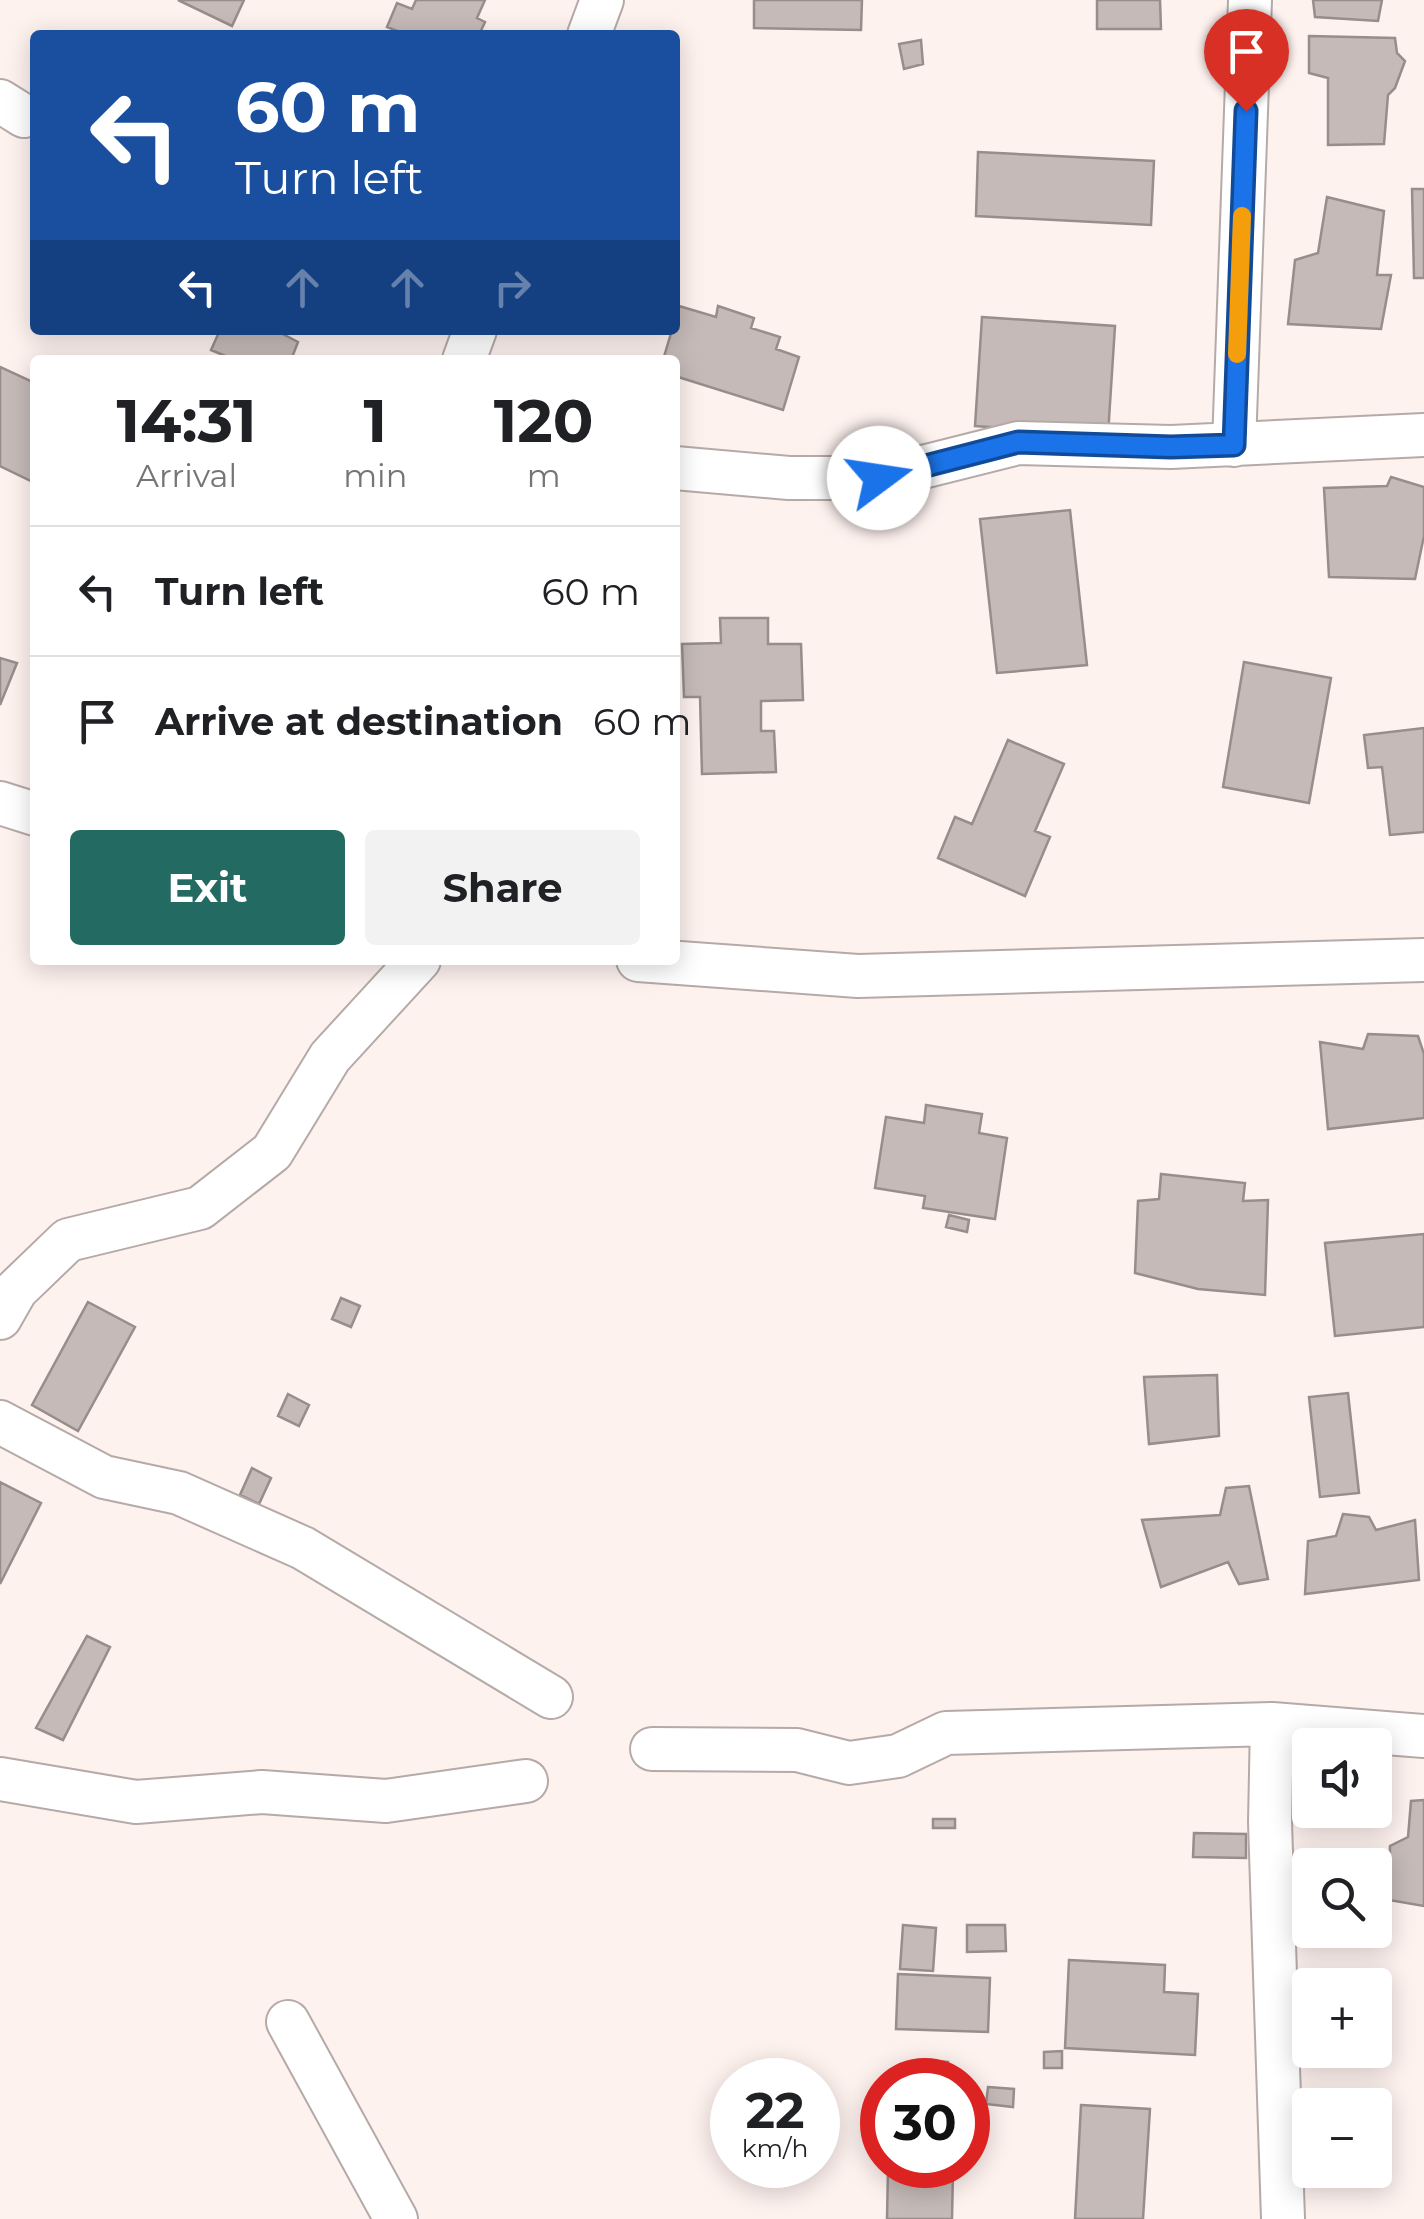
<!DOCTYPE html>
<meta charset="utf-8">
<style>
:root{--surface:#fff;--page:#f2f2f2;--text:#202124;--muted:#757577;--line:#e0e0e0;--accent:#226a62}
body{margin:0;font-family:Montserrat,sans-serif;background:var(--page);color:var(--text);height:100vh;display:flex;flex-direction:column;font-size:38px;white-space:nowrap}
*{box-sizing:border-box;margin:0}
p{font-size:32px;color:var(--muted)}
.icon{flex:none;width:55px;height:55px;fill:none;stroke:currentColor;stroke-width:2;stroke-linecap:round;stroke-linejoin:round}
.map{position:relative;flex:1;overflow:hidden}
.details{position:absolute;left:30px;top:355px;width:650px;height:610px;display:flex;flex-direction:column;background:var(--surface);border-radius:10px;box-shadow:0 5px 25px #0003}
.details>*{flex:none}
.top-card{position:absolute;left:30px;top:30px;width:650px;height:305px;border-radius:10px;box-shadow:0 5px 25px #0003;background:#1a4fa0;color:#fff;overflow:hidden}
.fabs{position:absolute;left:1292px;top:1728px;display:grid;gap:20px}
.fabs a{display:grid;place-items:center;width:100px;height:100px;border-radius:10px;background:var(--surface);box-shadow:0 5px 25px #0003;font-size:50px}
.speed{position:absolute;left:710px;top:2058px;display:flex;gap:20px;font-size:50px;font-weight:700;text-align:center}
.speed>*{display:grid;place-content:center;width:130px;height:130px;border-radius:50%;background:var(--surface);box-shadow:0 5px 25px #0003;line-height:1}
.speed small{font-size:25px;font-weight:400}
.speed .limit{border:15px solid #d22;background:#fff;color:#111}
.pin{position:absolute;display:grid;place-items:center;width:85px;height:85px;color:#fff;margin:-102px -42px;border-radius:50% 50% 50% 0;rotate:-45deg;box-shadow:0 0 10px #0007}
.pin .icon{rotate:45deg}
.me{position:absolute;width:110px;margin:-55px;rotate:76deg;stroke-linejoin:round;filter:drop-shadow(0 0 8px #0008)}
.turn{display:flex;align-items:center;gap:35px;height:210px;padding:0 40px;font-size:45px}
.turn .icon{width:130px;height:130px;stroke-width:2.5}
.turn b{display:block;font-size:70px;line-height:85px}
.lanes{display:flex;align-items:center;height:95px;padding:0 40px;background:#0003;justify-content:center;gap:50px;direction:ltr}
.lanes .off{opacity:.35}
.eta{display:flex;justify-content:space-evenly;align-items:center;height:170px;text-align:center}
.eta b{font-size:60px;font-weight:700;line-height:70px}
.button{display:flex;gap:20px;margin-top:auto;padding:20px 40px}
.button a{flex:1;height:115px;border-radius:10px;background:var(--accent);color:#fff;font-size:40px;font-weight:700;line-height:115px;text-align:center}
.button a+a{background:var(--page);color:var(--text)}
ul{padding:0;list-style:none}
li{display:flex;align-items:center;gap:30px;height:130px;padding:0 40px;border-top:2px solid var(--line)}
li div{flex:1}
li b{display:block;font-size:38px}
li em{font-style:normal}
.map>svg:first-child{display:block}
.building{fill:#c5bab7;stroke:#978d8a;stroke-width:2.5}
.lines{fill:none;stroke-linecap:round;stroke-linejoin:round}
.street-casing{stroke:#b5aaa7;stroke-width:46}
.street{stroke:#fff;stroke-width:42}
.route-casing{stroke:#114b97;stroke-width:25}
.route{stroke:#1a73e8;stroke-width:18}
.slow{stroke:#f59e0b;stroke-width:18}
</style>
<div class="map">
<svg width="1424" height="2219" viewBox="0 0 1424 2219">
<rect width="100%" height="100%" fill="#fef2ef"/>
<path class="building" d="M178,0H244L232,26Z
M416,0H485L477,18L485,22L479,35H399L400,32L387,27L397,3L412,9Z
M754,0H862L861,30L754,28Z
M1097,0H1160L1161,29H1097Z
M1313,0H1382L1378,21L1315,17Z
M1309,36L1395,38L1397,53L1405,61L1395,88L1388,95L1384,144L1328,145V78L1309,73Z
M921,40L923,64L904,69L899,44Z
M978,152L1154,161L1151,225L976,216Z
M1412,189H1424V278H1414Z
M1327,197L1384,211L1377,275H1391L1381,329L1288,324L1295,260L1318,253Z
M679,306L716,317L718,306L754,318L751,328L780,337L776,349L799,357L783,410L675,376V360H663L672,330H675Z
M982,317L1115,326L1108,435L975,426Z
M220,330H275L298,342L291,360H235L211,350Z
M0,367L35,383V483L0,466Z
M1391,477L1424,487V536L1415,579L1329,577L1324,488L1387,486Z
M1070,510L1087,665L997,673L980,519Z
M720,618H768V644H801L803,700L761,701V731H774L776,772L702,774L700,697H684L682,644L721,643Z
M0,658L17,663L0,705Z
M1244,662L1331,678L1309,803L1223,787Z
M1424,728V832L1390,835L1382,767L1368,768L1364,735Z
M1008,740L1064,764L1035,831L1050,837L1025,896L938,858L955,817L972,824Z
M1368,1034L1418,1036L1424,1054V1118L1328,1129L1320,1042L1363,1049Z
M926,1105L982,1114L979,1133L1007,1138L995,1219L923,1208L925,1196L875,1188L886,1117L924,1123Z
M1161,1174L1245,1183L1243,1201L1268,1200L1265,1295L1198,1289L1135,1273L1138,1201L1159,1199Z
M949,1215L969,1220L967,1232L946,1227Z
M1424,1234V1327L1335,1336L1325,1243Z
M341,1298L360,1306L351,1327L332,1319Z
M88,1302L135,1327L78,1431L32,1405Z
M1217,1375L1219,1436L1149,1444L1144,1377Z
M1348,1393L1359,1493L1320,1497L1309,1397Z
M288,1394L309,1405L299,1426L278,1416Z
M252,1468L271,1478L259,1504L240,1495Z
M0,1482L41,1503L0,1584Z
M1249,1486L1268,1579L1239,1584L1228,1562L1161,1587L1142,1520L1220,1515L1226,1488Z
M1343,1514L1369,1517L1376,1530L1415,1520L1419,1580L1305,1594L1308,1541L1336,1536Z
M87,1636L110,1647L63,1740L36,1728Z
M1424,1800V1906L1389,1900L1390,1846L1408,1837L1411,1801Z
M933,1819H955V1828H933Z
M1194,1833L1246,1834V1858L1193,1857Z
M903,1925L936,1928L933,1971L900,1969Z
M967,1925H1005L1006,1951L967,1952Z
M1069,1960L1165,1965L1164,1992L1198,1994L1195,2055L1065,2048Z
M898,1974L990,1978L988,2032L896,2029Z
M1062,2051V2068H1044V2052Z
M932,2061L948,2062L947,2080H931Z
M988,2087L1014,2089L1013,2107L986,2104Z
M1081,2105L1150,2109L1143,2219H1075Z
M906,2165H930V2170L953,2171L952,2219H887L888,2168L906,2169Z"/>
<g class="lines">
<defs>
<path id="street" d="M589,35L602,0
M0,101L24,116
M464,360L475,330
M1234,445L1250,0
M675,468L789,478H879L1018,443L1171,447L1424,435
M0,803L35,814
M638,960L858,976L1424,960
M0,1318L16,1290L68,1240L200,1208L272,1152L330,1057L419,960
M0,1422L104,1477L179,1493L303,1548L551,1697
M652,1749L797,1750L849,1763L898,1756L946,1733L1272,1724
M0,1779L136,1802L262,1792L386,1801L526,1781
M288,2022L396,2219
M1283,2219L1270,1822L1272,1724L1424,1736"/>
</defs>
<use href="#street" class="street-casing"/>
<use href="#street" class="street"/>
</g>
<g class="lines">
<defs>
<path id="route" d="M879,478L1018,442L1171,447L1234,445L1246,111"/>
</defs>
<use href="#route" class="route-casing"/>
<use href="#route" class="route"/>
<path class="slow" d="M1237,354L1242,216"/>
</g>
</svg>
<div class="fabs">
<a><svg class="icon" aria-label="sound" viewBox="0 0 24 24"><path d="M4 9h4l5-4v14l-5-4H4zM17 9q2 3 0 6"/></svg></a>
<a><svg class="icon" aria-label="search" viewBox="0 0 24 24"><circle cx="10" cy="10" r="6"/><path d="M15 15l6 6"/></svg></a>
<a>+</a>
<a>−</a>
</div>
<div class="speed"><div>22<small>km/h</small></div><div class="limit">30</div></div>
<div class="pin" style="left:1246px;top:111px;background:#d93025"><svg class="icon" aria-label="arrive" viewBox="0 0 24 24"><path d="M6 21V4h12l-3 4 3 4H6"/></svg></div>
<svg class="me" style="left:879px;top:478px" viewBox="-20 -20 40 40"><circle r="19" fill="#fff"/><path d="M0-13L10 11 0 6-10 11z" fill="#1a73e8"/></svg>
<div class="top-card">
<div class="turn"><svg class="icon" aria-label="left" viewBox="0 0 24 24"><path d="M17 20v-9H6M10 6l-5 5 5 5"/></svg><div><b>60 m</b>Turn left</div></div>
<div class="lanes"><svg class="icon" aria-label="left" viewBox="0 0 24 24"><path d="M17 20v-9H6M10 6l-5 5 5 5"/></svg><svg class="icon off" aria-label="ahead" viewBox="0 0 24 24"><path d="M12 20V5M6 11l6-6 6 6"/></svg><svg class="icon off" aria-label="ahead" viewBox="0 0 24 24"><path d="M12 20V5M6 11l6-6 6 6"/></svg><svg class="icon off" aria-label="right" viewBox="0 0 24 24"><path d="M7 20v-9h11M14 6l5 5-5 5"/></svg></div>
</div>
<section class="details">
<div class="eta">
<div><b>14:31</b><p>Arrival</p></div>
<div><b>1</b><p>min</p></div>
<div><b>120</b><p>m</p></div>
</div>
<ul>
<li><svg class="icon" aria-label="left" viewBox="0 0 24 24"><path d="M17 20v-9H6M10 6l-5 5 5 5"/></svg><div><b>Turn left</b></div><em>60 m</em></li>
<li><svg class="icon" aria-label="arrive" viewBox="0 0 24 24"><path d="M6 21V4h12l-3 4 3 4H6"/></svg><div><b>Arrive at destination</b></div><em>60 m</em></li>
</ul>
<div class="button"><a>Exit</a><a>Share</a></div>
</section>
</div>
